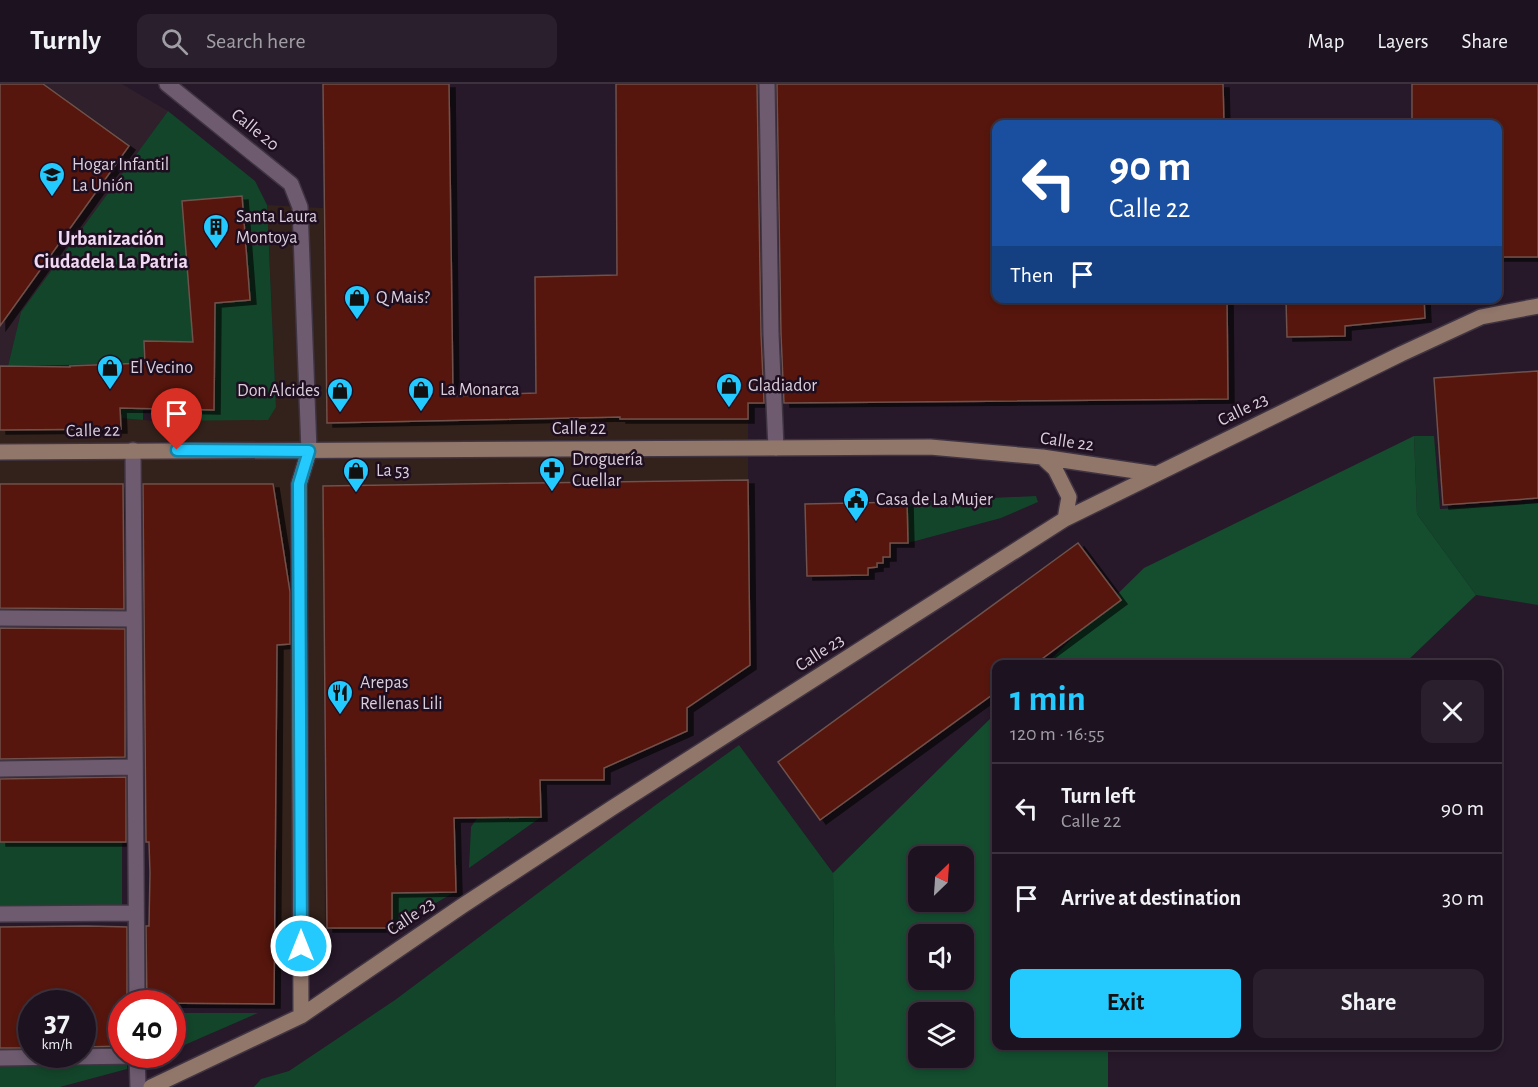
<!DOCTYPE html>
<meta charset="utf-8">
<style>
:root{--surface:#1d1220;--page:#2a202d;--text:#f1f3f6;--muted:#a09ea5;--line:#3b323e;--accent:#24c9fe}
body{margin:0;font-family:"Alegreya Sans",sans-serif;background:var(--page);color:var(--text);height:100vh;display:flex;flex-direction:column;font-size:22px;white-space:nowrap}
*{box-sizing:border-box;margin:0}
p{font-size:20px;color:var(--muted)}
.icon{flex:none;width:33px;height:33px;fill:none;stroke:currentColor;stroke-width:2;stroke-linecap:round;stroke-linejoin:round}
.map{position:relative;flex:1;overflow:hidden}
.drawer{position:absolute;left:992px;top:576px;width:510px;height:390px;display:flex;flex-direction:column;background:var(--surface);border-radius:12px;box-shadow:0 3px 9px #0003,0 0 0 2px var(--line)}
.drawer>*{flex:none}
.guide{position:absolute;left:992px;top:36px;width:510px;height:183px;border-radius:12px;box-shadow:0 3px 9px #0003,0 0 0 2px var(--line);background:#1a4fa0;color:#fff;overflow:hidden}
.needle{width:39px;rotate:25deg}
.controls{position:absolute;left:908px;top:762px;display:grid;gap:12px}
.controls a{display:grid;place-items:center;width:66px;height:66px;border-radius:12px;background:var(--surface);box-shadow:0 3px 9px #0003,0 0 0 2px var(--line);font-size:30px}
.speed{position:absolute;left:18px;top:906px;display:flex;gap:12px;font-size:30px;font-weight:700;text-align:center}
.speed>*{display:grid;place-content:center;width:78px;height:78px;border-radius:50%;background:var(--surface);box-shadow:0 3px 9px #0003,0 0 0 2px var(--line);line-height:1}
.speed small{font-size:15px;font-weight:400}
.speed .limit{border:9px solid #d22;background:#fff;color:#111}
.pin{position:absolute;display:grid;place-items:center;width:51px;height:51px;color:#fff;margin:-62px -26px;border-radius:50% 50% 50% 0;rotate:-45deg;box-shadow:0 0 6px #0007}
.pin .icon{rotate:45deg}
.me{position:absolute;width:66px;margin:-33px;rotate:0deg;stroke-linejoin:round;filter:drop-shadow(0 0 4px #0008)}
.turn{display:flex;align-items:center;gap:21px;height:126px;padding:0 18px;font-size:27px}
.turn .icon{width:78px;height:78px;stroke-width:2.5}
.turn b{display:block;font-size:42px;line-height:51px}
.then{display:flex;align-items:center;height:57px;padding:0 18px;background:#0003;gap:12px;font-size:22px}
.round{display:grid;place-items:center;flex:none;width:63px;height:63px;border-radius:12px;background:var(--page)}
.overview{display:flex;align-items:center;justify-content:space-between;height:102px;padding:0 18px}
h1{font-size:36px;font-weight:600;line-height:45px;color:var(--accent)}
.cta{display:flex;gap:12px;margin-top:auto;padding:12px 18px}
.cta a{flex:1;height:69px;border-radius:12px;background:var(--accent);color:#111;font-size:24px;font-weight:600;line-height:69px;text-align:center}
.cta a+a{background:var(--page);color:var(--text)}
ul{padding:0;list-style:none}
li{display:flex;align-items:center;gap:18px;height:90px;padding:0 18px;border-top:2px solid var(--line)}
li div{flex:1}
li b{display:block;font-size:22px}
li em{font-style:normal}
header{display:flex;align-items:center;gap:36px;box-sizing:border-box;height:84px;padding:0 30px;background:var(--surface);border-bottom:2px solid var(--line)}
header strong{font-size:28px}
nav{display:flex;gap:33px;margin-inline-start:auto;font-size:21px}
.search{width:420px;height:54px;background:var(--page);display:flex;align-items:center;gap:15px;box-sizing:border-box;padding:0 21px;border-radius:12px;color:var(--muted);font-size:22px}
.map>svg:first-child{display:block}
.commercial{fill:#33211b}
.education{fill:#2f202b}
.green{fill:#13452a}
.forest{fill:#144e2f;fill-rule:evenodd}
.building{fill:#561307;stroke:#6f514b;stroke-width:1.5;filter:url(#shadow)}
.lines{fill:none;stroke-linecap:round;stroke-linejoin:round}
.street-casing{stroke:#403442;stroke-width:18}
.secondary-casing{stroke:#403442;stroke-width:18}
.street{stroke:#6e5b70;stroke-width:15}
.secondary{stroke:#91766a;stroke-width:15}
.route-casing{stroke:#1783a5;stroke-width:15}
.route{stroke:#24c9fe;stroke-width:10}
.labels{text-anchor:middle;dominant-baseline:central;stroke-width:5;stroke-linejoin:round;paint-order:stroke}
.street-label{font-size:18px;fill:#dacfdb;stroke:#1e0e20}
.poi-label{font-size:18px;fill:#dacfdb;stroke:#1e0e20;text-anchor:start}
.neighbourhood-label{font-size:20px;font-weight:bold;fill:#f0daf3;stroke:#1e0e20}
</style>
<header>
<strong>Turnly</strong>
<div class="search"><svg class="icon" aria-label="search" viewBox="0 0 24 24"><circle cx="10" cy="10" r="6"/><path d="M15 15l6 6"/></svg>Search here</div>
<nav><a>Map</a><a>Layers</a><a>Share</a></nav>
</header>
<div class="map">
<svg width="1538" height="1003" viewBox="0 0 1538 1003">
<defs>
<filter id="shadow"><feDropShadow dx="6" dy="4" stdDeviation="0" flood-color="#0009"/></filter>
</defs>
<rect width="100%" height="100%" fill="#27182a"/>
<path class="commercial" d="M267,121L323,124L328,339L620,333V335H748V396L620,397V401L323,403L325,850H278L273,401L0,400V346L120,334L156,337L276,323Z"/>
<path class="education" d="M0,0H122L168,27L21,228L8,282H0Z"/>
<path class="green" d="M168,27L255,97L267,121L276,323L268,336L156,337V325L214,326V258L144,257L143,336L120,334L119,280L8,282L21,228Z
M1414,352H1434L1440,425L1538,419V521L1476,511L1417,430Z
M1036,412L1038,418L1001,434L908,459L907,418Z
M739,661L833,789L836,1003H254L261,995L289,987L395,916L657,720Z
M541,733L469,784L471,743L477,734Z
M0,758H122V821H0Z
M455,808L392,844V809Z
M172,929H258L173,966Z
M127,976V985L60,1003H0V979Z"/>
<path class="forest" d="M1414,352L1417,430L1476,511L1404,580H1046L1144,484Z
M996,629V962H1108V1003H836L833,789ZM918,772H963V818H918ZM918,850H963V896H918ZM918,928H963V974H918Z"/>
<path class="building" d="M0,0H43L129,62L0,242Z
M323,0H449L453,312L536,309L535,193L617,191L616,0H757L761,250L764,319H748V335H620V333L327,339Z
M777,0H1223L1224,40H996V214H1227L1228,315L784,319L781,250Z
M1412,0H1538V173H1497V40H1412Z
M242,112L250,216L215,219L214,326L120,324L121,345L0,346V282L71,283L69,282L145,279L144,257L193,258L182,117Z
M1286,214H1424L1425,234L1345,242V252L1287,253Z
M1538,287V414L1443,421L1434,294Z
M748,396L750,581L687,624V647L604,684V696H540L541,733L454,734L456,808L392,809V844H327L323,402Z
M0,400H123L124,525L0,524Z
M143,400H273L290,508V560L277,561L274,920L147,919L146,842H149L150,789L149,758H146Z
M907,418L908,459H890V473H883V479H877V483L868,484V491L807,492L805,420Z
M1078,459L1121,516L1035,580H996V608L820,736L778,678Z
M0,544L125,545V673L0,675Z
M126,693V758H0V695Z
M86,842L127,843V919H122V962L82,963V920H32V964H0V843Z"/>
<g class="lines">
<defs>
<path id="street" d="M167,0L291,100L300,123L309,367
M767,0L771,250L776,364
M133,366L137,920
M0,534L133,535
M0,685L135,683
M0,830L136,829
M137,970L138,1003
M0,974L137,972"/>
<path id="secondary" d="M0,368L930,363L1042,373L1156,390
M1042,373L1055,385L1069,413L1065,435
M301,932L299,400L309,367
M151,1003L301,932L462,822L615,722L1065,435L1401,270L1481,233L1538,222"/>
</defs>
<use href="#street" class="street-casing"/>
<use href="#secondary" class="secondary-casing"/>
<use href="#street" class="street"/>
<use href="#secondary" class="secondary"/>
</g>
<g class="lines">
<defs>
<path id="route" d="M177,366L309,367L299,400L301,862"/>
</defs>
<use href="#route" class="route-casing"/>
<use href="#route" class="route"/>
</g>
<defs>
<symbol id="school-pin" viewBox="-11 -11 22 30"><path d="M0 17L-7.5 6A9.5 9.5 0 1 1 7.5 6Z" fill="#24c9fe" stroke="#1e0e20"/><path d="M0-5L7-2L0 1L-7-2ZM-4 1L0 2.5L4 1V4Q0 6-4 4Z" fill="#111"/></symbol>
<symbol id="building-pin" viewBox="-11 -11 22 30"><path d="M0 17L-7.5 6A9.5 9.5 0 1 1 7.5 6Z" fill="#24c9fe" stroke="#1e0e20"/><path d="M-4-6H4V6H1V3H-1V6H-4ZM-2.5-4.3h1.7v1.8h-1.7ZM.8-4.3h1.7v1.8H.8ZM-2.5-1h1.7V.8h-1.7ZM.8-1h1.7V.8H.8Z" fill="#111"/></symbol>
<symbol id="shop-pin" viewBox="-11 -11 22 30"><path d="M0 17L-7.5 6A9.5 9.5 0 1 1 7.5 6Z" fill="#24c9fe" stroke="#1e0e20"/><path d="M-5-2.5h2.3a2.7 3.5 0 0 1 5.4 0H5L5.5 6h-11ZM-1.5-2.5h3a1.5 2.3 0 0 0-3 0Z" fill="#111"/></symbol>
<symbol id="pharmacy-pin" viewBox="-11 -11 22 30"><path d="M0 17L-7.5 6A9.5 9.5 0 1 1 7.5 6Z" fill="#24c9fe" stroke="#1e0e20"/><path d="M-2-6h4v4h4v4h-4v4h-4v-4h-4v-4h4Z" fill="#111"/></symbol>
<symbol id="civic-pin" viewBox="-11 -11 22 30"><path d="M0 17L-7.5 6A9.5 9.5 0 1 1 7.5 6Z" fill="#24c9fe" stroke="#1e0e20"/><path d="M-.6-6.5H3V-4.5H.6V-3L4-1V1h2V6H-6V1h2V-1L-.6-3ZM-1.2 2.5V6h2.4V2.5Z" fill="#111"/></symbol>
<symbol id="restaurant-pin" viewBox="-11 -11 22 30"><path d="M0 17L-7.5 6A9.5 9.5 0 1 1 7.5 6Z" fill="#24c9fe" stroke="#1e0e20"/><path d="M-5-6h1v4h1v-4h1v4h1v-4h1v5L-1.5 .5V6h-2V.5L-5-1ZM5-6V6H3V1.5H1.5Q1.5-4 5-6Z" fill="#111"/></symbol>
</defs>
<g fill-rule="evenodd">
<use href="#school-pin" x="37" y="76" width="30" height="40"/>
<use href="#building-pin" x="201" y="128" width="30" height="40"/>
<use href="#shop-pin" x="342" y="199" width="30" height="40"/>
<use href="#shop-pin" x="95" y="269" width="30" height="40"/>
<use href="#shop-pin" x="714" y="287" width="30" height="40"/>
<use href="#shop-pin" x="406" y="291" width="30" height="40"/>
<use href="#shop-pin" x="325" y="292" width="30" height="40"/>
<use href="#pharmacy-pin" x="537" y="371" width="30" height="40"/>
<use href="#shop-pin" x="341" y="372" width="30" height="40"/>
<use href="#civic-pin" x="841" y="401" width="30" height="40"/>
<use href="#restaurant-pin" x="325" y="594" width="30" height="40"/>
</g>
<g class="labels">
<g class="street-label">
<text transform="translate(255 46) rotate(39)">Calle 20</text>
<text transform="translate(1243 326) rotate(-26)">Calle 23</text>
<text x="579" y="345">Calle 22</text>
<text transform="translate(93 347) rotate(-1)">Calle 22</text>
<text transform="translate(1067 358) rotate(8)">Calle 22</text>
<text transform="translate(820 569) rotate(-33)">Calle 23</text>
<text transform="translate(411 833) rotate(-34)">Calle 23</text>
</g>
<g class="poi-label">
<text x="72" y="81">Hogar Infantil<tspan x="72" dy="21">La Unión</tspan></text>
<text x="236" y="133">Santa Laura<tspan x="236" dy="21">Montoya</tspan></text>
<text x="376" y="214">Q Mais?</text>
<text x="130" y="284">El Vecino</text>
<text x="748" y="302">Gladiador</text>
<text x="440" y="306">La Monarca</text>
<text x="320" y="307" text-anchor="end">Don Alcides</text>
<text x="572" y="376">Droguería<tspan x="572" dy="21">Cuellar</tspan></text>
<text x="376" y="387">La 53</text>
<text x="876" y="416">Casa de La Mujer</text>
<text x="360" y="599">Arepas<tspan x="360" dy="21">Rellenas Lili</tspan></text>
</g>
<g class="neighbourhood-label">
<text x="111" y="155">Urbanización<tspan x="111" dy="23">Ciudadela La Patria</tspan></text>
</g>
</g>
</svg>
<div class="controls">
<a><svg class="needle" viewBox="-14 -14 28 28"><path d="M0-13l5 13h-10z" fill="#e53935"/><path d="M0 13l5-13h-10z" fill="#a09ea5"/></svg></a>
<a><svg class="icon" aria-label="sound" viewBox="0 0 24 24"><path d="M4 9h4l5-4v14l-5-4H4zM17 9q2 3 0 6"/></svg></a>
<a><svg class="icon" aria-label="layers" viewBox="0 0 24 24"><path d="M12 4l9 5-9 5-9-5zM3 14l9 5 9-5"/></svg></a>
</div>
<div class="speed"><div>37<small>km/h</small></div><div class="limit">40</div></div>
<div class="pin" style="left:177px;top:366px;background:#d93025"><svg class="icon" aria-label="arrive" viewBox="0 0 24 24"><path d="M6 21V4h12l-3 4 3 4H6"/></svg></div>
<svg class="me" style="left:301px;top:862px" viewBox="-20 -20 40 40"><circle r="17" fill="#24c9fe" stroke="#fff" stroke-width="3"/><path d="M0-11L8 9 0 5-8 9z" fill="#fff"/></svg>
<div class="guide">
<div class="turn"><svg class="icon" aria-label="left" viewBox="0 0 24 24"><path d="M17 20v-9H6M10 6l-5 5 5 5"/></svg><div><b>90 m</b>Calle 22</div></div>
<div class="then">Then<svg class="icon" aria-label="arrive" viewBox="0 0 24 24"><path d="M6 21V4h12l-3 4 3 4H6"/></svg></div>
</div>
<section class="drawer">
<div class="overview"><div><h1>1 min</h1><p>120 m · 16:55</p></div><a class="round"><svg class="icon" aria-label="close" viewBox="0 0 24 24"><path d="M6 6l12 12M18 6L6 18"/></svg></a></div>
<ul>
<li><svg class="icon" aria-label="left" viewBox="0 0 24 24"><path d="M17 20v-9H6M10 6l-5 5 5 5"/></svg><div><b>Turn left</b><p>Calle 22</p></div><em>90 m</em></li>
<li><svg class="icon" aria-label="arrive" viewBox="0 0 24 24"><path d="M6 21V4h12l-3 4 3 4H6"/></svg><div><b>Arrive at destination</b></div><em>30 m</em></li>
</ul>
<div class="cta"><a>Exit</a><a>Share</a></div>
</section>
</div>
